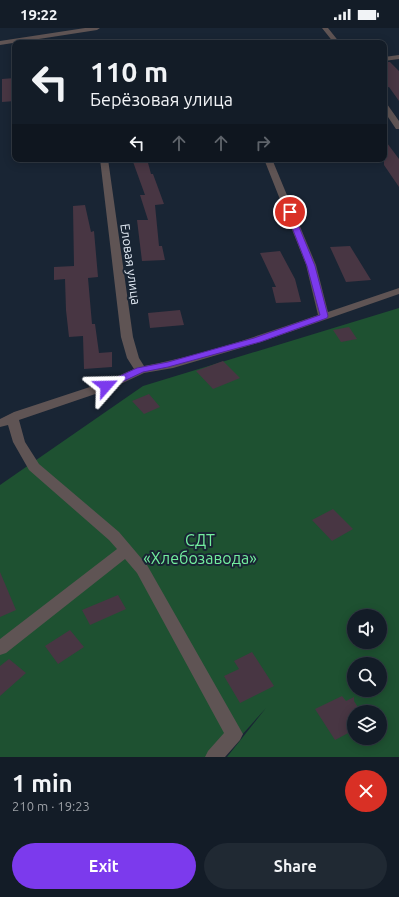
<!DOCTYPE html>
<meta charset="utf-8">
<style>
:root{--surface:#131c27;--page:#202933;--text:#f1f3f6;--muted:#9da1a7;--line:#323a44;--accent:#7c3aed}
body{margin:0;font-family:Ubuntu,sans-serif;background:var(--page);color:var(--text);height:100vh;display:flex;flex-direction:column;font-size:15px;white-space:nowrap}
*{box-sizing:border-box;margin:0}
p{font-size:13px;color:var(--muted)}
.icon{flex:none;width:22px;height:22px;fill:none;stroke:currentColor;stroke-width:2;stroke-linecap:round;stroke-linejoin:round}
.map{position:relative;height:729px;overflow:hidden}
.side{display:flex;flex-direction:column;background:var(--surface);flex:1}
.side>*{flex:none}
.hud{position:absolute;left:12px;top:12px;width:375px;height:122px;border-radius:8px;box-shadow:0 2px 10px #0003,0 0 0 1px var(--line);background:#131c27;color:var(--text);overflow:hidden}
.tools{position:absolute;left:347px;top:581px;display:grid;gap:8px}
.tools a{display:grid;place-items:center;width:40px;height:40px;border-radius:50%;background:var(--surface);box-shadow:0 2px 10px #0003,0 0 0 1px var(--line);font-size:20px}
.pin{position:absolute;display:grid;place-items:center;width:34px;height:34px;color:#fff;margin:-17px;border:2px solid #fff;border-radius:50%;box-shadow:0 1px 4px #0007}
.me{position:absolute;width:44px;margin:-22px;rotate:65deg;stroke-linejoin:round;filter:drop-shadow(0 0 3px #0008)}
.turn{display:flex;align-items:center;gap:14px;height:84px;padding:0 12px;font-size:18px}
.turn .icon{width:52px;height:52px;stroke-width:2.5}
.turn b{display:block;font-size:28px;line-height:34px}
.lanes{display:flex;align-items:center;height:38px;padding:0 12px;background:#0003;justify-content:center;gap:20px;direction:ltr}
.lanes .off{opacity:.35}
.round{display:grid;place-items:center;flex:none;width:42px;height:42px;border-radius:21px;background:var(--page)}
.headline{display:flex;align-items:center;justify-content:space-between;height:68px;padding:0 12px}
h1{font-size:24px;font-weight:700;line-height:30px}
.action{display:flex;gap:8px;margin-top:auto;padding:8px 12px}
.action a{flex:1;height:46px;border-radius:24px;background:var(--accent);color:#fff;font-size:16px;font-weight:700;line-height:46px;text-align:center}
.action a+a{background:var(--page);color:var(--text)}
.status{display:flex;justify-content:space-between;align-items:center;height:28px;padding:0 20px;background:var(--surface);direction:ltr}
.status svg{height:11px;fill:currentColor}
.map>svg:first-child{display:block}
.green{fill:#1e5131;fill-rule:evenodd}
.building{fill:#483643}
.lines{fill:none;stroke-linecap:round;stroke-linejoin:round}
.minor{fill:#5f5454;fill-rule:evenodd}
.route{fill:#7c3aed;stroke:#51269a}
.labels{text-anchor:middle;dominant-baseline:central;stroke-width:4;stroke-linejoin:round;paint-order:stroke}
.street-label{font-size:13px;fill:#e5edf7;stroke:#192534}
.near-park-label{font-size:16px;fill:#73ee9f;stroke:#192534}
</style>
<div class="status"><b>19:22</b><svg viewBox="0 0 49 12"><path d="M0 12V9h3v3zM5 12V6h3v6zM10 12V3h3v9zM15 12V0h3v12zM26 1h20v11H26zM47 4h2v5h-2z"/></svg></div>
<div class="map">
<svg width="399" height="729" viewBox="0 0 399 729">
<rect width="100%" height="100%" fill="#192534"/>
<path class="green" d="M399,280V729H227L266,680L222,729H0V457L143,358ZM354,588H380V614H354ZM354,636H380V662H354ZM354,684H380V710H354Z"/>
<path class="building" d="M384,34H390L399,43V73L389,59L384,60Z
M15,50V73L2,74V51Z
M384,111L399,131V159L384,137Z
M132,131H147L151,146H153L164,176L155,177L159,218H162L165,232L142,233L137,192H148L140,167H145Z
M85,177L91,204L94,203L98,249L88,250L92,296H95L99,325L112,324V339L84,341L83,308L69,309L66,282L65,251L54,252V239L74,238L73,178Z
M350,218L371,252L346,254L330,219Z
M280,223L295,251L301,274L276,275L272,259H276L260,225Z
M180,282L184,297L150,300L148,285Z
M349,299L357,311L341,314L333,302Z
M223,333L240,350L213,361L196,343Z
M149,366L160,379L144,386L132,373Z
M333,481L353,501L332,513L312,492Z
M0,544L16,582L0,589Z
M118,567L126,581L90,597L82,582Z
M70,602L84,619L58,636L45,618Z
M252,624L274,658L240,675L224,648L239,641L234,633Z
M9,631L26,645L0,668V638Z
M342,668L346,673L354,669V673L361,684H354V702L335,712L315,681Z"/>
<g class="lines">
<path class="minor" d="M85,0H100L97,2L0,17V13Z
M322,0H328L340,15H334Z
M399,27V31L384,33V29Z
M384,76H387L399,93V101H396L384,83Z
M100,131H108L133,309L139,330L144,338C203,327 261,307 318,287L306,237L264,131H272L316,237L328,284L399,260V266L261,314L173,340L144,345L110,361L19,392L25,414L39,436L119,504L147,537L243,706L240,712L225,729H205L208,723L224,705L137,545L125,531L6,625L0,627V611L117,521L109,512L29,442L13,414L8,397L0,399V391L14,384L102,355L134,341L127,330L121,309Z"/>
</g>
<path class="route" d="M290,182L293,184L315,238L328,288L327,290L260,314L168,339L143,344L109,360H102L101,358L102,356L137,340L168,334L254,310L320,287L307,238L286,184Z"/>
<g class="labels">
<g class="street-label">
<text transform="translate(131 236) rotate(82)">Еловая улица</text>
</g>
<g class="near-park-label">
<text x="200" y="512">СДТ<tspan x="200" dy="18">«Хлебозавода»</tspan></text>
</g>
</g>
</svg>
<div class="tools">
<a><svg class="icon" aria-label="sound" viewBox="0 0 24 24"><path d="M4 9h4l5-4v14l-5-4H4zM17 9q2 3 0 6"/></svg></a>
<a><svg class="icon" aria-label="search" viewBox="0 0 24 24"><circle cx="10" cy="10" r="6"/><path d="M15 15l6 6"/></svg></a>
<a><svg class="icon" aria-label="layers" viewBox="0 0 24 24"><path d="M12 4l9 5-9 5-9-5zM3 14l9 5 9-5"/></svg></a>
</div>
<div class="pin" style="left:290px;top:184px;background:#d93025"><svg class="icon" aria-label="arrive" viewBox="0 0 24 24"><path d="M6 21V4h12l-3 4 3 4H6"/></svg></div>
<svg class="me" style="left:106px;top:358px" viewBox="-20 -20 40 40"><path d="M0-17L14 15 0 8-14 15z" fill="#7c3aed" stroke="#fff" stroke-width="4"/></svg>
<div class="hud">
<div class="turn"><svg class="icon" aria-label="left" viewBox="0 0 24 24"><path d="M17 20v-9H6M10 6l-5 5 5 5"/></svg><div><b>110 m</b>Берёзовая улица</div></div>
<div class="lanes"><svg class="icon" aria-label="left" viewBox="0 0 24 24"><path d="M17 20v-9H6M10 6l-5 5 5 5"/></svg><svg class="icon off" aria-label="ahead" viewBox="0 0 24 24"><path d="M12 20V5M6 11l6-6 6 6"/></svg><svg class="icon off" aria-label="ahead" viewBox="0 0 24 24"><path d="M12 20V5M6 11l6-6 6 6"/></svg><svg class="icon off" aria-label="right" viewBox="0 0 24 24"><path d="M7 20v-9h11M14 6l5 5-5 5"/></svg></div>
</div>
</div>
<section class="side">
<div class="headline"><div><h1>1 min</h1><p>210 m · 19:23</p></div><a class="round" style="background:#d93025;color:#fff"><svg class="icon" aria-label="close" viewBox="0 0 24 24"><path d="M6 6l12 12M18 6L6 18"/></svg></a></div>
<div class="action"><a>Exit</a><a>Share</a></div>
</section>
